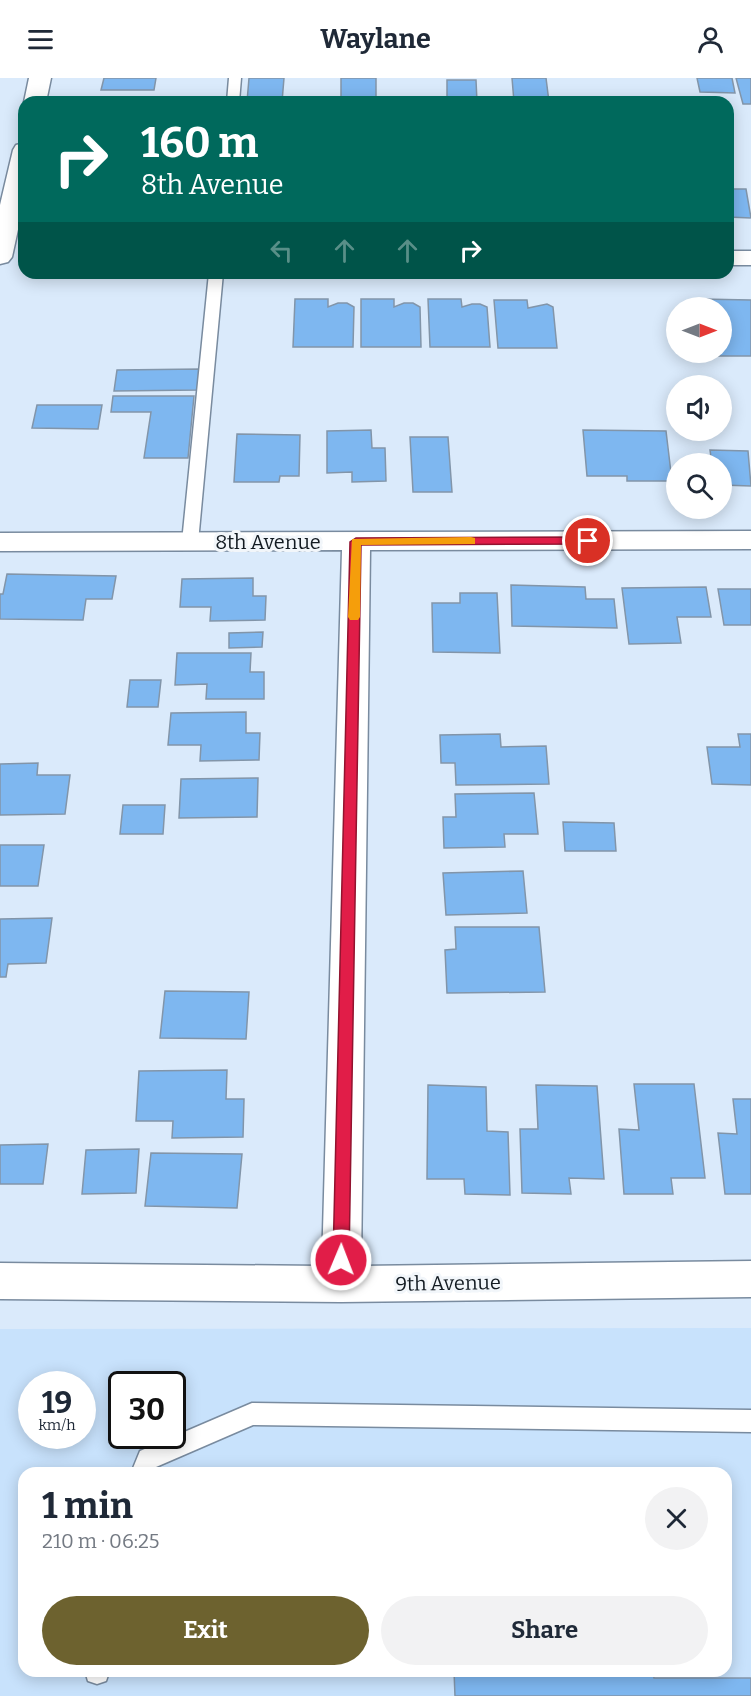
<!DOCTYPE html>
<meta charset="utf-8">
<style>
:root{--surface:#fff;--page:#f2f2f3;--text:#1f2937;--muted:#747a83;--accent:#6d622f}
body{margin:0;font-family:Bitter,serif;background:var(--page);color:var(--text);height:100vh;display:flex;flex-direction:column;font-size:22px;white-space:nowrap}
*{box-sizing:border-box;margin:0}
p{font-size:20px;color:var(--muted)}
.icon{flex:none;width:33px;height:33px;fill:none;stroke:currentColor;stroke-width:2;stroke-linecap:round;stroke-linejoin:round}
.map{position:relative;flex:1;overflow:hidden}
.side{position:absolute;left:18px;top:1389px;width:714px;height:210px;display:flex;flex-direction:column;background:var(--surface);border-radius:18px;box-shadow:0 3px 15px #0003}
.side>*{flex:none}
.hud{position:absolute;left:18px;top:18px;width:716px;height:183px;border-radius:18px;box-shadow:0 3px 15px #0003;background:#00695c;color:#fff;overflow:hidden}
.needle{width:39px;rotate:90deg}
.fabs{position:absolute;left:666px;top:219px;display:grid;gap:12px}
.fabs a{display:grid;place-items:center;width:66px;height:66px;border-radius:50%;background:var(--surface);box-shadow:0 3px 15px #0003;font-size:30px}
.speed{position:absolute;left:18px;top:1293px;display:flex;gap:12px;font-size:30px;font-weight:700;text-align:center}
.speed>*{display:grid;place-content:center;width:78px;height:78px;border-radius:50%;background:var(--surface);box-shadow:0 3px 15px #0003;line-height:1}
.speed small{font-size:15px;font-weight:400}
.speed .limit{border:3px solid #111;border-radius:9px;background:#fff;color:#111}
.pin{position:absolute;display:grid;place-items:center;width:51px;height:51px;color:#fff;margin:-26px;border:3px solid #fff;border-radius:50%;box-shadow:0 2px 6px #0007}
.me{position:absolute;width:66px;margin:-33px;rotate:1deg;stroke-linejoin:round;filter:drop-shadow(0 0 4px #0008)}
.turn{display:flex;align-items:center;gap:21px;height:126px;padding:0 24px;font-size:27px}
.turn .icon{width:78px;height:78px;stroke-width:2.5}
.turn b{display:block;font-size:42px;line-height:51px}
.lanes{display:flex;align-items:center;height:57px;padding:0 24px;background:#0003;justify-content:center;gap:30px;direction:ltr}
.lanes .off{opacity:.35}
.round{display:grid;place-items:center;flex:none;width:63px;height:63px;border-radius:32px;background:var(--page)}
.summary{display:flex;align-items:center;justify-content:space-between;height:102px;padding:0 24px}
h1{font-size:36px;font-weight:700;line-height:45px}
.action{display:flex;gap:12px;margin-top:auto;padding:12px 24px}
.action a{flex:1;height:69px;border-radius:36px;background:var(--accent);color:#fff;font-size:24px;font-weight:700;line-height:69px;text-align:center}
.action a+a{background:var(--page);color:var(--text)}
header{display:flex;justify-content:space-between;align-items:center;height:78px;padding:0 24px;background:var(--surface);font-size:27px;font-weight:700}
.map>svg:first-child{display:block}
.built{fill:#c8e2fc;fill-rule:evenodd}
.building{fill:#7eb7f0;stroke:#8295a9;stroke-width:1.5}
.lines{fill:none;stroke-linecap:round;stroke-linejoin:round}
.lane-casing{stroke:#798b9f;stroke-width:3}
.street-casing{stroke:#798b9f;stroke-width:3}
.lane{fill:#fff;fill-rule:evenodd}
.street{fill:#fff;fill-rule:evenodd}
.route{fill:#e11d48;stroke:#92132f;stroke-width:1.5}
.slow{fill:#f59e0b}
.labels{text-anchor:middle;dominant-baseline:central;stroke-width:6;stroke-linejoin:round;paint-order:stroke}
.street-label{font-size:20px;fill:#121a21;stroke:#f2f6fa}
</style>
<header><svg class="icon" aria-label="menu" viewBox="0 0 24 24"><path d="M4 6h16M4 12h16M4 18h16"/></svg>Waylane<svg class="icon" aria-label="person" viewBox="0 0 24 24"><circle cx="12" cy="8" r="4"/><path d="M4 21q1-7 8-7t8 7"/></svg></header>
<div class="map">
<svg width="751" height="1618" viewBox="0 0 751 1618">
<rect width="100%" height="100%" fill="#daeafb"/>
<path class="built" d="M751,1250V1618H0V1251ZM32,1306H82V1358H32ZM122,1306H172V1358H122ZM24,1395H726V1593H24Z"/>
<path class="building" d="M104,0H156L154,12H101Z
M249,0H284L282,24H247Z
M341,0H376V24H341Z
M512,0H546L549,24H514Z
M697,0H732L735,15L700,14Z
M736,0H751V26H743Z
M447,2H476L477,24H447Z
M728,111H746L751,140L728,139Z
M295,221H328V229L338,225H347L354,229L353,269H293Z
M361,221H394V229L404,225H413L420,229L421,269H361Z
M428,221H461L462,229L472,226H480L487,229L490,269H430Z
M700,221L751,222V278H718V274H722V230H701Z
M494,222H527L528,230L547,226L553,229L557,270H498Z
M200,291L199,312L114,313L117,292Z
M113,318H194L188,380H144L151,334H111Z
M37,327H102L98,351L32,350Z
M371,352L372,370H385L386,403L352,404V394L327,395V353Z
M583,352L666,353L672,403H627V398H587Z
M237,356L300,357L299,398H280L279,404H234Z
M410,359H448L452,414H413Z
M710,372L748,373L751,408L722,407V386H712Z
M7,496L116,498L112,521H86L83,542L0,541V516H3Z
M253,500V518H266L265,542L210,543L211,529H180L182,501Z
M511,507L585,509L586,521H614L617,550L512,548Z
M706,509L711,539H677L681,565L629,566L622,510Z
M718,511H751V547H724Z
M460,515H497L500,575L433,574L432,525H460Z
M263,554L262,569L229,570V555Z
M177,575H251L250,594H264V621H206L207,606L175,607Z
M130,602H161L158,629H127Z
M246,634V655H260L259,682L200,683L201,667H168L171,635Z
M500,656L501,669L546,668L549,706L456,707L455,685H441L440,657Z
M738,656H751V707L712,706L707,669H740Z
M38,685L37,697H70L65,736L0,737V686Z
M258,700L257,739L179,740L181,701Z
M534,715L538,756H504L505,769L444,770L443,739H456L455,716Z
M123,727H165L163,756H120Z
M563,744L614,745L616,773H565Z
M0,767H44L38,808H0Z
M523,793L527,835L446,837L443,795Z
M52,840L46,885L8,886L6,899H0V841Z
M455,849H539L545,914L447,915L445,872L456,871Z
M165,913L249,914L246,961L160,960Z
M227,992L226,1021H244L243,1059L172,1060L173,1043H136L139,993Z
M634,1006H694L705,1100H671L673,1116H624L619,1051L639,1052Z
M428,1007L486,1009L487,1053L508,1054L510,1117L465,1116L464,1101H427Z
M536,1007L597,1008L604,1101L569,1100L571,1116L522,1115L520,1051H538Z
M733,1021H751V1116H725L718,1055L737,1056Z
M48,1066L43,1106H0V1067Z
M139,1071L136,1115L82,1116L86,1072Z
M151,1075L242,1076L237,1130L145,1128Z
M454,1593H653L654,1600H751V1618H455Z"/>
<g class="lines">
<defs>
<path id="lane" d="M229,0H241L239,24H227Z
M209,195H223L198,464L190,469L182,464Z
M252,1325L751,1332V1354L253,1347L156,1389L153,1395H131L140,1373Z
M85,1593H109V1594L106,1603L97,1606L88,1603Z"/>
<path id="street" d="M29,0H51L46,24H24Z
M24,65V124L12,179L8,184L0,186V127L13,72L16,67Z
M728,173H751V187H728Z
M751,453V471L370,472L361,1188L751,1183V1219L341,1224L0,1221V1185L322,1188L342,472L0,473V455Z"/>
</defs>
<use href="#lane" class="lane-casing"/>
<use href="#street" class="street-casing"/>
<use href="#lane" class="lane"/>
<use href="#street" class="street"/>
</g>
<path class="route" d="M588,459L594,463L592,466L361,467L349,1182L347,1188L341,1190L335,1188L333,1182L350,464L356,460Z"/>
<path class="slow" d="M471,459L475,460V466L361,467L360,539L358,542H350L348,539L352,461Z"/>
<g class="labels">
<g class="street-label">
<text x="268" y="464">8th Avenue</text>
<text transform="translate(448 1205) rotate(-1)">9th Avenue</text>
</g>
</g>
</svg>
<div class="fabs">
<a><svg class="needle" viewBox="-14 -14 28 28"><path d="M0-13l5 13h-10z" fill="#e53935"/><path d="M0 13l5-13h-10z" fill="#747a83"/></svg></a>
<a><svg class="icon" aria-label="sound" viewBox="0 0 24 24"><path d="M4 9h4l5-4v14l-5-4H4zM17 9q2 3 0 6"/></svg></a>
<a><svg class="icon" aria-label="search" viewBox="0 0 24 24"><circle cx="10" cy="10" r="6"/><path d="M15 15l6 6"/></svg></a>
</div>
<div class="speed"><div>19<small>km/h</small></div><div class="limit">30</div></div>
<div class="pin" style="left:588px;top:463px;background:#d93025"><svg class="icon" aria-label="arrive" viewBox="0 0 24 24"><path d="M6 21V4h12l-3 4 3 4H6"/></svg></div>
<svg class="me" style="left:341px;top:1182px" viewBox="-20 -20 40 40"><circle r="17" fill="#e11d48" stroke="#fff" stroke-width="3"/><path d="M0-11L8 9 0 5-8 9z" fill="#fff"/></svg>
<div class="hud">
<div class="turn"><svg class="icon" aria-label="right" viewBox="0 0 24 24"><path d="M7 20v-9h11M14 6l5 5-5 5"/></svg><div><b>160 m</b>8th Avenue</div></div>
<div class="lanes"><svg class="icon off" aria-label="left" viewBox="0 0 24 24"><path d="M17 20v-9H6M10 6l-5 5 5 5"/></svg><svg class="icon off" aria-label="ahead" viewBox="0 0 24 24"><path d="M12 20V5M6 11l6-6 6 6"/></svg><svg class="icon off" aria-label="ahead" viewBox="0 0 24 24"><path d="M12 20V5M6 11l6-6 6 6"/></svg><svg class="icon" aria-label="right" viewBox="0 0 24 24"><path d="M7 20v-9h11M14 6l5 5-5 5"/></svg></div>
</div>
<section class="side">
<div class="summary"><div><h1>1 min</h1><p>210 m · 06:25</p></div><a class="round"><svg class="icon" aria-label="close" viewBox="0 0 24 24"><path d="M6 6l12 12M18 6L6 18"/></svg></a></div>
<div class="action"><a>Exit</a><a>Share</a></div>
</section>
</div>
